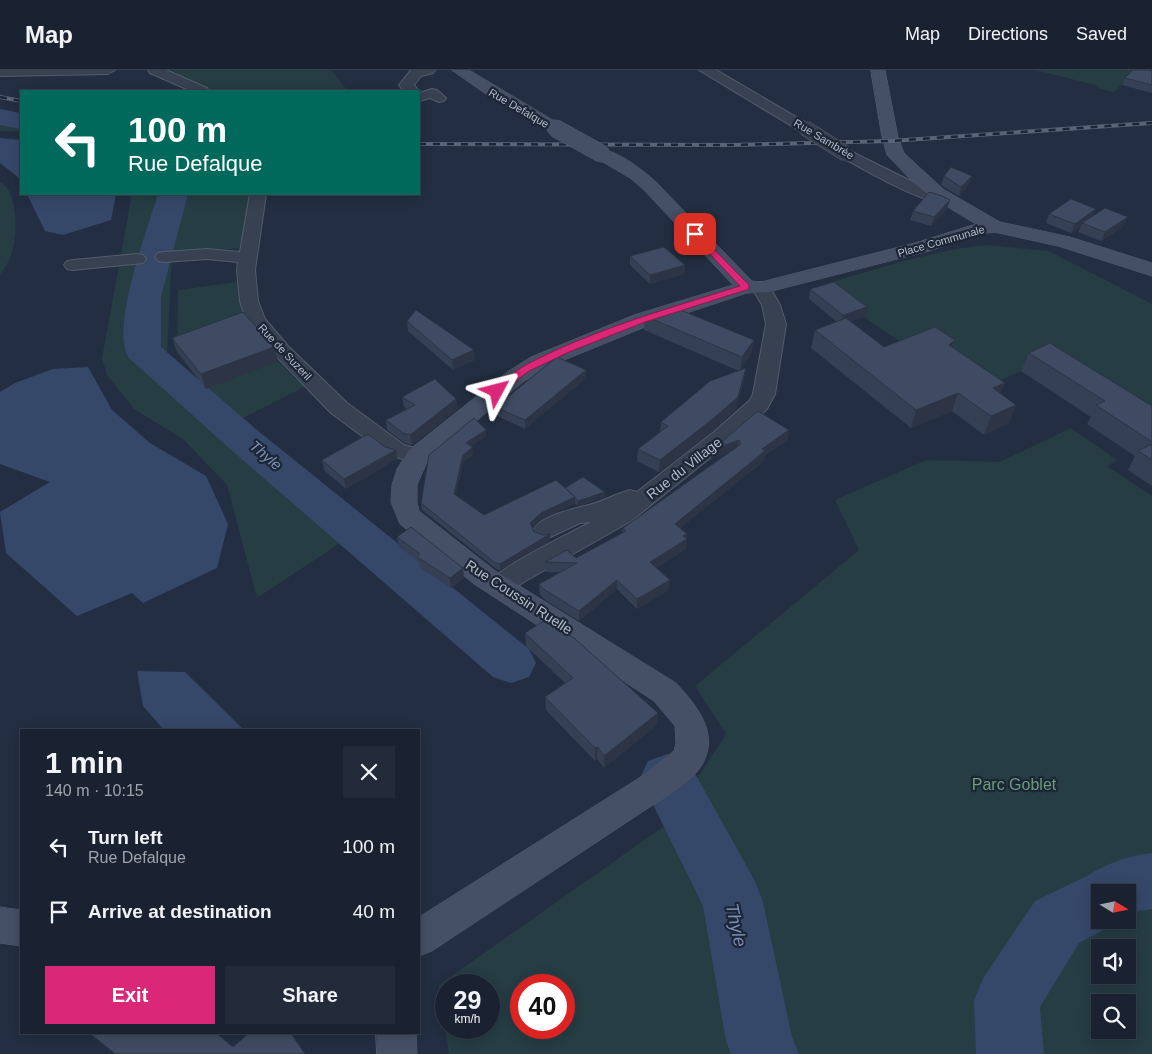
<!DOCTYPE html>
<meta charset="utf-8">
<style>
:root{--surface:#1a2232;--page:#232a3a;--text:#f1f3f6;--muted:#9fa4ac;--line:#383f4d;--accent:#db2777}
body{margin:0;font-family:Arial,sans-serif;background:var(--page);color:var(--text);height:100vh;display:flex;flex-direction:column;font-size:19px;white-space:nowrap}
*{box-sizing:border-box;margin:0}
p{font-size:16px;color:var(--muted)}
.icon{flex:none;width:28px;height:28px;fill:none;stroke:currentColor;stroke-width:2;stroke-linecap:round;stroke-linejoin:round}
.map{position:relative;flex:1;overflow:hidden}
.drawer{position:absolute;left:20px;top:659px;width:400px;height:305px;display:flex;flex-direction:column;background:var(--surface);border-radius:0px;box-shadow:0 2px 12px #0003,0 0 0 1px var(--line)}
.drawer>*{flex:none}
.top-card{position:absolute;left:20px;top:20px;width:400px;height:105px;border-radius:0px;box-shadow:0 2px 12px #0003,0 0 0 1px var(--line);background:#00695c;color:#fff;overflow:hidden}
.needle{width:32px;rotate:100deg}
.tools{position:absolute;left:1091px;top:814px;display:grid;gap:10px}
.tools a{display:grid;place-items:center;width:45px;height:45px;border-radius:0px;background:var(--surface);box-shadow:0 2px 12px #0003,0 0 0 1px var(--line);font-size:25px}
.speed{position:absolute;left:435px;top:904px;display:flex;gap:10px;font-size:25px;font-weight:700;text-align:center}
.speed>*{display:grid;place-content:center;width:65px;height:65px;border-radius:50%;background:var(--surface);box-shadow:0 2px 12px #0003,0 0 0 1px var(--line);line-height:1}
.speed small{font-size:12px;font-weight:400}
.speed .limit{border:8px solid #d22;background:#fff;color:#111}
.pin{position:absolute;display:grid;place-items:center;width:42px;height:42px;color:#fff;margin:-21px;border-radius:10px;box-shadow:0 2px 8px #0006}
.me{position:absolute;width:55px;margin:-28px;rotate:52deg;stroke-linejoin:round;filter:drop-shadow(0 0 4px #0008)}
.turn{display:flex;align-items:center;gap:18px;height:105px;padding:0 25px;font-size:22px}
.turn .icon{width:65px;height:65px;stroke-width:2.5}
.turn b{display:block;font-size:35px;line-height:42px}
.round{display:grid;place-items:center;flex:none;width:52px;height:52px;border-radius:0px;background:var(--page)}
.headline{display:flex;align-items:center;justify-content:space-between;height:85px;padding:0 25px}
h1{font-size:30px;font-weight:700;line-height:38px}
.button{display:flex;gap:10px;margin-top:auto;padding:10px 25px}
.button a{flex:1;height:58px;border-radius:0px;background:var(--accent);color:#fff;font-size:20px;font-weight:700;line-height:58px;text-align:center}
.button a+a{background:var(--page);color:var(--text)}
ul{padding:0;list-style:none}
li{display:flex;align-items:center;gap:15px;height:65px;padding:0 25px}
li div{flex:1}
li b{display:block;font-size:19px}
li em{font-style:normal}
header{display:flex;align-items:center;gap:30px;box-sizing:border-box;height:70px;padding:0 25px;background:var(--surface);border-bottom:1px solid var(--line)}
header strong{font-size:24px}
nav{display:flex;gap:28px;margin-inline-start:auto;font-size:18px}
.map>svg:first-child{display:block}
.green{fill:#253d43;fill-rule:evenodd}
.water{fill:#36486a}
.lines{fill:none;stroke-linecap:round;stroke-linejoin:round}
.river{fill:#36486a;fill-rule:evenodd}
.street-casing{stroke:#535c6c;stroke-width:2}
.secondary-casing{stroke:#535c6c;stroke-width:1}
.street{fill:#384151;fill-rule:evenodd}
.secondary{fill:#454f65;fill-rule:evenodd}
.rail-casing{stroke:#596479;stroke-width:4}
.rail{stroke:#1c2636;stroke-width:2.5;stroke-dasharray:7;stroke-linecap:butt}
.street-bridge-casing{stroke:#535c6c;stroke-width:16;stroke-linecap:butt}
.secondary-bridge-casing{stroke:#535c6c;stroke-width:18;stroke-linecap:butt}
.street-bridge{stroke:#384151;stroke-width:15}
.secondary-bridge{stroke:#454f65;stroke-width:17}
.wall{fill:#364054}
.shaded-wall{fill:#2c3445}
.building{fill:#3f4b62;stroke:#2c3445}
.route{fill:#db2777;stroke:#8e194d}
.labels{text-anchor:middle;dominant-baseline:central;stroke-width:4.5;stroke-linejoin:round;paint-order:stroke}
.far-street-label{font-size:11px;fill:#b4bccc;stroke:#1c2636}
.street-label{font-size:14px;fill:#b4bccc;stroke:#1c2636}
.water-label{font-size:15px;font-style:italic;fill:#7a8fb5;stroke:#1c2636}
.near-park-label{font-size:16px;fill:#6a9e79;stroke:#1c2636}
.near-water-label{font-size:18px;font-style:italic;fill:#7a8fb5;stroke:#1c2636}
</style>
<header>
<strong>Map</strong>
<nav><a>Map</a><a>Directions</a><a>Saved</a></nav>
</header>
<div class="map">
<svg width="1152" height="984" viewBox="0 0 1152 984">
<rect width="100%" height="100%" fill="#232e42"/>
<path class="green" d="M163,0H331L348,21H210Z
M1035,0H1137L1114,22L1099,19L1095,15Z
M0,39L21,44V62L0,61Z
M0,112C19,121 18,167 11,185C9,192 4,199 0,205Z
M132,124H253L242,178L172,184L167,283L208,335L366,456L257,528L227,415L184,370L134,339L107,305L102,288Z
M987,175L1049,181L1152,234V339L1042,292L981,319C928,288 869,257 825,214C878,199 931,180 987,175Z
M244,211L248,254L177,282L178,220Z
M278,291L294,308L306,316L243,348L206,319Z
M1071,358L1117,390L1107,396L1152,426V984H449L439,915L667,754L726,664L695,616L859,480L835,430L926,390L1000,392ZM1100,822H1128V850H1100ZM1100,878H1128V905H1100ZM446,915H489V958H446ZM521,915H564V958H521ZM1100,932H1128V960H1100Z"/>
<path class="water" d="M0,68L21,70V113L18,107L0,93Z
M27,124H116L111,150L63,165L45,161Z
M88,297L112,340L150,373L206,406L228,454L217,498L143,533L132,523L77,546L6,483L0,442L50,412L0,394V322L15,313L53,299Z
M137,601L185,602L244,660H164L143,636Z"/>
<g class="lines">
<path class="river" d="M0,39L21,43V59L0,55Z
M158,124H188L161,227V277L257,360L529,579L536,593L529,607L511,613L493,607L229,378L129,288C109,259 148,158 158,124Z
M668,684L688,691L755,811L763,832L792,967L799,984H731L726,971L703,836L640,708L648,691Z
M1152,783V839L1138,841L1128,846V822H1100V850H1122L1079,873L1040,937L1044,984H976L974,930L984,907L1035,831L1091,804L1093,802C1113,792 1130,785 1152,783Z"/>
<defs>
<path id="street" d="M0,0H115L108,4L0,6Z
M148,0H166L207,18L209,21H191L150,3Z
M411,0H435L433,3L421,6L414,15L419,21H404L399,15Z
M699,0H716L810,55L812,58L810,61H800Z
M432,19L437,20L446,28L444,31L439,32L430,28L419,31V23Z
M846,79L927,119L952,125L954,129L952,133C928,138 864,99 841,87L838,84L841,81Z
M250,124H266L255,200L258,231L265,249L288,276L347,333L404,375L426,381L429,386L426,391L418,393L388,385L331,343L274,284L246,250L240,231L237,200L238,192L207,189L164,192L158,191L155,187L158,183L164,182L207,179L240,182Z
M137,184L143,185L146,189L143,193L73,200L67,199L64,195L67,191L73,190Z
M761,212L768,214L780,235L786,254L775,324L767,339L730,372L631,451L522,513C511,521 504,527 490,523L486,516C496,498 569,464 591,452L580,453L544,470L535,467L532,461C541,446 569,440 585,436C600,433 615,424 630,420L637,422L714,362L750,330L753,324L766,254L762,235L752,218L754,214Z"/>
<path id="secondary" d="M452,0H469L561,55L563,58L561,61H549L486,24Z
M871,0H885L898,67L904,83L943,119L1000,152L1070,167L1152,193V206L1058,176L994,162L981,164L929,181L768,222L747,223L650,255L547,297L523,312L427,392L417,415V432L419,441L494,500L676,613C697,636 722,665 700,698C693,708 680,716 671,723L432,881L419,886V847L647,703L674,681L676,673L675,656L654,631L474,514L400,454L391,432L392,415L397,399L409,380L507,302L531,287L634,245L733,215L644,120L630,108L596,88L593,84L596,80C613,76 644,101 656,112L752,211L761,212L915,173L976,154L931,127L915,114L887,85L882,67Z
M0,837L21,840V876L0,873Z
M376,962H416L417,984H377Z"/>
</defs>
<use href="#street" class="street-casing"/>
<use href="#secondary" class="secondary-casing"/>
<use href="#street" class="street"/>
<use href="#secondary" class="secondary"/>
<defs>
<path id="rail" d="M0,27L21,31
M419,74L732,75L891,71L1152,53"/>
</defs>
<use href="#rail" class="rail-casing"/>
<use href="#rail" class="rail"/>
<defs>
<path id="street-bridge" d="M805,58L846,84"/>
<path id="secondary-bridge" d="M555,58L602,84"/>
</defs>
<use href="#street-bridge" class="street-bridge-casing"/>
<use href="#secondary-bridge" class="secondary-bridge-casing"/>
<use href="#street-bridge" class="street-bridge"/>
<use href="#secondary-bridge" class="secondary-bridge"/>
</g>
<path class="wall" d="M1152,0V23L1122,15L1125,8Z
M944,106L969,114L959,126L941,115Z
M947,139L931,156L910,150L913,141Z
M1049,144L1093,146L1124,156L1101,171L1078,162L1081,156L1071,163L1046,153Z
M630,186L685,195L684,204L650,214L630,195Z
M810,219L867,237L865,247L850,251L884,277L955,270L952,278L1001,324L1016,335L1009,353L984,365L952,341L911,358L811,278L815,260L837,252L809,229Z
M645,246L754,270L751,284L740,300L744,310L736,339L713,361L659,402L637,391L638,379L660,362L661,352L739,301L644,260Z
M407,251L475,290L453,300L408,261Z
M172,268L274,277L278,291L206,319L177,282Z
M1029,283L1152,336V416L1128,400L1135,386L1087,354L1091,347L1021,301Z
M586,300V308L525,359L495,345V337Z
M402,327L458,339L412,375L405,373L387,360L386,350L407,339L404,337Z
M758,341L788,370L765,385L764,391L680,458L687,464L686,479L656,498L669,520L637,539L617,519L579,551L545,530L540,524L539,514L561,502H546L545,492L576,488L622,463L623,458L729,382L711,389L712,380Z
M486,360V366L471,376L474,384L463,392L456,425L484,445L565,418L605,422V427L578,436L575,433L541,450L532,458L534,462L543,465L550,464V471L500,500L495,498L422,440L421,433Z
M385,377L396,380L397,389L346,419L324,400L322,390Z
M397,467L464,508L451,518L419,497L418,491L399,477Z
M525,563L657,655L604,698L597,689L595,691L546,640L545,627L565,613L526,576Z"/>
<path class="shaded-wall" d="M972,106L969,114L959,126L961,117Z
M950,130L947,139L931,156L934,147Z
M1096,139L1092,148L1082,153L1081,156L1071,163L1075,154Z
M1128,147L1124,156L1101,171L1105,162Z
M685,195L684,204L650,214V205Z
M867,237L865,247L841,254L843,245Z
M754,270L751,284L740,301L742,287Z
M955,270L949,288V275Z
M274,277L278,291L206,319L201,304Z
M474,280L475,290L453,300L452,290Z
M746,298L744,310L736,339L713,361L659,402L660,390Z
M586,300V308L525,359V350Z
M1005,313L998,331L993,318Z
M958,323L952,341L911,358L916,340Z
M456,329L458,339L412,375L410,365Z
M1016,335L1009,353L984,365L991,346Z
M486,360V366L466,379V373Z
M789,360L788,370L765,385L764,391L674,463L675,454L762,379Z
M739,370L737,379L711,389L712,380Z
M473,377L474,384L463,392L455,431L454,424L463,385Z
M396,380L397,389L346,419L344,409Z
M605,422V427L578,436V431Z
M575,427V433L541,450L531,460L530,453L541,443Z
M550,464V471L500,500V494Z
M687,464L686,479L649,502L650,492L683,466Z
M463,498L464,508L451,518L450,508Z
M617,510V519L579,551V541Z
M670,510L669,520L637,539V529Z
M658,643L657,655L604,698V686Z
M598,677L597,689L595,691V678Z"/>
<path class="building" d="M1133,0H1152V15L1125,8Z
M951,97L972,106L961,117L944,106Z
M929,122L942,126L950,130L934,147L913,141Z
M1071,129L1096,139L1075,154L1049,144Z
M1105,138L1128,147L1105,162L1082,153Z
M664,177L685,195L650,205L630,186Z
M834,212L867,237L843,245L810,219Z
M673,237L754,270L742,287L645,246Z
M416,240L474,280L452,290L407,251Z
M243,242L274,277L201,304L172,268Z
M846,248L884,277L935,257L955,270L949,275L1005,313L993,318L1016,335L991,346L958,323L916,340L815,260Z
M1050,273L1152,336V372L1096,335L1105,331L1029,283Z
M557,287L586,300L525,350L495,337Z
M746,298L738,327L714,348L660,390L638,379L668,356L661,352L710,311Z
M435,309L456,329L410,365L403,363L386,350L415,335L402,327Z
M758,341L789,360L762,379L765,381L675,454L687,464L683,466L687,469L650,492L670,510L637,529L617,510L579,541L545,520L539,514L577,493L545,492L567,480L576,488L626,461L623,458L741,374L739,370L712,380Z
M474,348L486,360L466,373L473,377L463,385L454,424L484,445L556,410L575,427L541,443L530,453L534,462L543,465L550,464L500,494L494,492L421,433L429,385Z
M368,364L385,377L396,380L344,409L322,390Z
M1152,374V390L1138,381Z
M583,407L605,422L578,431L575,428V427L565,418Z
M411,457L463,498L450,508L417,487L420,484L397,467Z
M545,550L574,568L658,643L604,686L598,677L595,678L545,627L573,608L525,563Z
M88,962H215L233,977L250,962H290L305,984H115Z"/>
<path class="route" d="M692,162H697L749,215V219L645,252L569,282L529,301L500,323H493V319C503,312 513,302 524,296C591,260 667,239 740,216L692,165Z"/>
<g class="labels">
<g class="far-street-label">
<text transform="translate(519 38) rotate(30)">Rue Defalque</text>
<text transform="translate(824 69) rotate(31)">Rue Sambrée</text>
<text transform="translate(941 171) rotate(-16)">Place Communale</text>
<text transform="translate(285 282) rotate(47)">Rue de Suzeril</text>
</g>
<g class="street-label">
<text transform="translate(684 398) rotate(-38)">Rue du Village</text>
<text transform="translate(519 527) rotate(33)">Rue Coussin Ruelle</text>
</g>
<g class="water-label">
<text transform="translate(266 385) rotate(40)">Thyle</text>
</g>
<g class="near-park-label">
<text x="1014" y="714">Parc Goblet</text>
</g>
<g class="near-water-label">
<text transform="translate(736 855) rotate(78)">Thyle</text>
</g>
</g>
</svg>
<div class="tools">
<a><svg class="needle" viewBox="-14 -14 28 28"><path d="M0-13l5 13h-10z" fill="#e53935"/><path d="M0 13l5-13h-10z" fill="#9fa4ac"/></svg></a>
<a><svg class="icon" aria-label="sound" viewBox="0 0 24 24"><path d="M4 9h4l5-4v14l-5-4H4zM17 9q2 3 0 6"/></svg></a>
<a><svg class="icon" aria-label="search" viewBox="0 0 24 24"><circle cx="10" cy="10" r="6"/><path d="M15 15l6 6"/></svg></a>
</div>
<div class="speed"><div>29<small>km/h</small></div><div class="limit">40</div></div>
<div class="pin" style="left:695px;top:164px;background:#d93025"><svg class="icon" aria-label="arrive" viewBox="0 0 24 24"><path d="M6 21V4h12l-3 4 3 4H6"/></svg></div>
<svg class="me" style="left:497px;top:321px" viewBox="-20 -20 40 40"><path d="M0-17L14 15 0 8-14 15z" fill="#db2777" stroke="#fff" stroke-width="4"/></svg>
<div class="top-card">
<div class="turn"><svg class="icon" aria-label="left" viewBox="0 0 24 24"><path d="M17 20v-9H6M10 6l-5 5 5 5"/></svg><div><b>100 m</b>Rue Defalque</div></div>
</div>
<section class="drawer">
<div class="headline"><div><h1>1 min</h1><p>140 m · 10:15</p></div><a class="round"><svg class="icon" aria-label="close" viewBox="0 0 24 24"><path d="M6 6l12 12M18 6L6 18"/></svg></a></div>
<ul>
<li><svg class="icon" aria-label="left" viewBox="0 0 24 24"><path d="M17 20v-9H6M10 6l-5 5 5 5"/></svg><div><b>Turn left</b><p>Rue Defalque</p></div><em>100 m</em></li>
<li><svg class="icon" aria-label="arrive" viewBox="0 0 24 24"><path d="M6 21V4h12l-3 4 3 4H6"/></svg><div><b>Arrive at destination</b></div><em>40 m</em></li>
</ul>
<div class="button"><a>Exit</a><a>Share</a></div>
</section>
</div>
